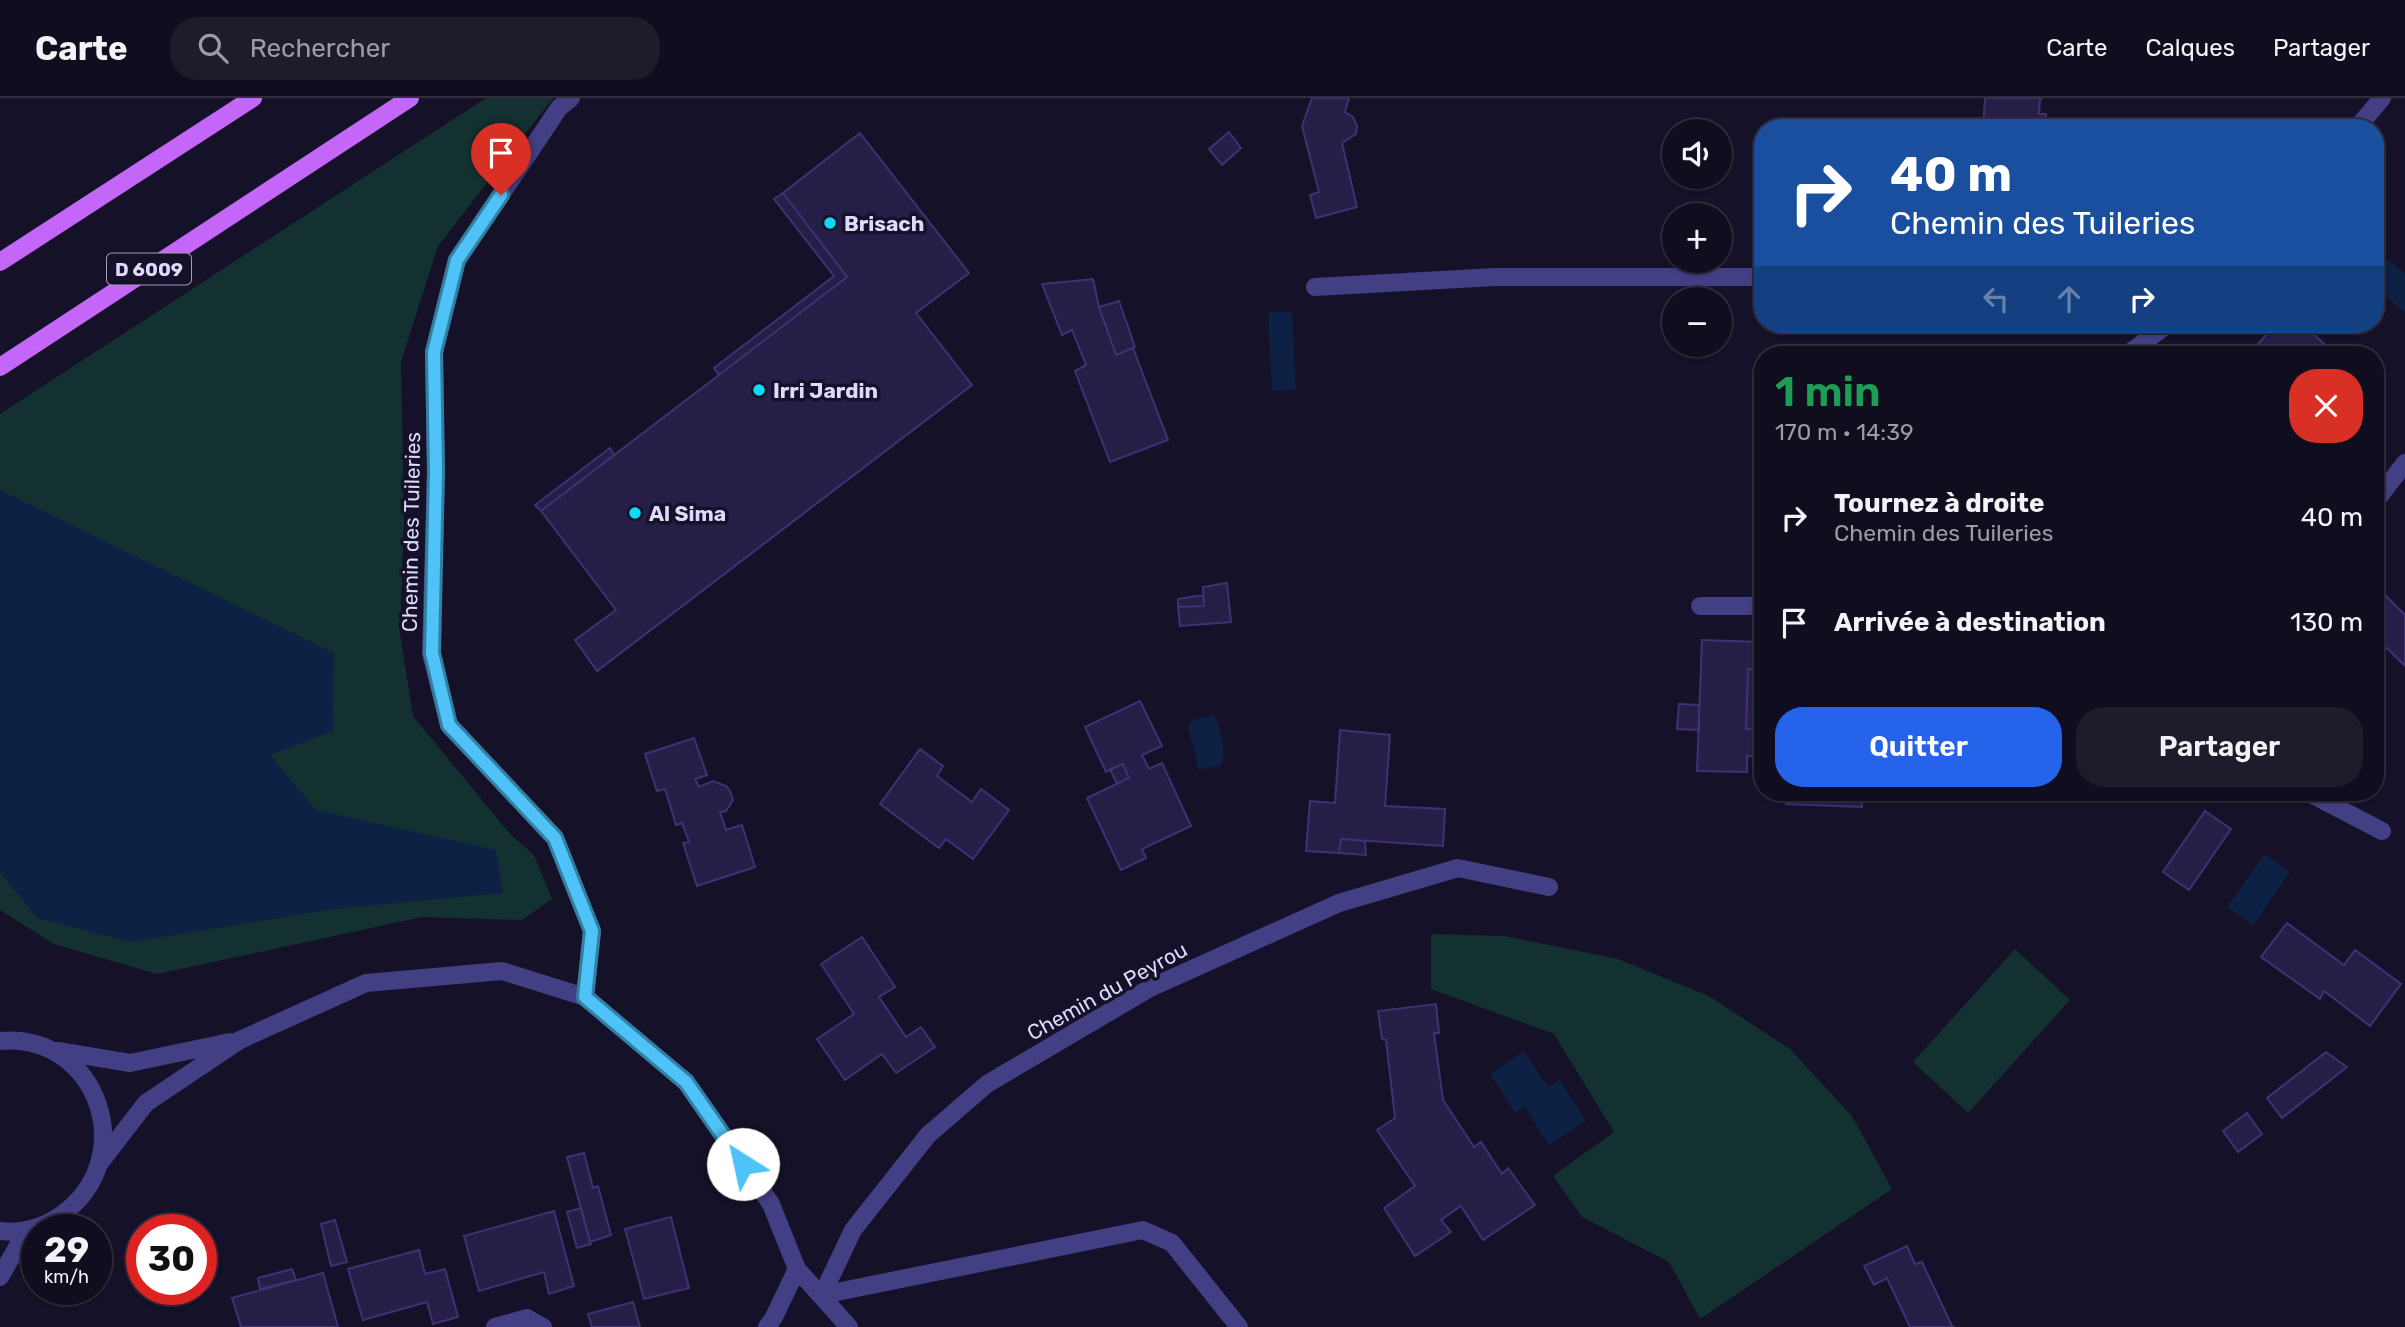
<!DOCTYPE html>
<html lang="fr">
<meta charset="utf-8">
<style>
:root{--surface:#100d1e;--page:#1e1b2b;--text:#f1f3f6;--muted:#9c9ca4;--line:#302d3c;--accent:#2563eb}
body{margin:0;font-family:Rubik,sans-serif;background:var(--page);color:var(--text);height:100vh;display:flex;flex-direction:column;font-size:26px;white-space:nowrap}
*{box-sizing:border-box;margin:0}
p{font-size:23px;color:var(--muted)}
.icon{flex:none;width:38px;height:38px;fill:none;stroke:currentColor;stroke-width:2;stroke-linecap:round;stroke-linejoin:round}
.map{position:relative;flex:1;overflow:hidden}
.panel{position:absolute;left:1754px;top:248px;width:630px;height:455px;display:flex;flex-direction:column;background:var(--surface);border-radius:28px;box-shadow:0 2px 5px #0004,0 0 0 2px var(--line)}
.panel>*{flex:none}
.banner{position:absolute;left:1754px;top:21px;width:630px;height:214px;border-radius:28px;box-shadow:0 2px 5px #0004,0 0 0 2px var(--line);background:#1a4fa0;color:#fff;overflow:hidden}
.buttons{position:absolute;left:1662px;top:21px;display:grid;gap:14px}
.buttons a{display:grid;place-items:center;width:70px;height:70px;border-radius:50%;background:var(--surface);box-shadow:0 2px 5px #0004,0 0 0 2px var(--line);font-size:35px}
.speed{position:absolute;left:21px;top:1116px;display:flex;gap:14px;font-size:35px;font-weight:700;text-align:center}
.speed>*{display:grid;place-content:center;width:91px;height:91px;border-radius:50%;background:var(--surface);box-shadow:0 2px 5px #0004,0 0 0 2px var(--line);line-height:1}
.speed small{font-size:18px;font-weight:400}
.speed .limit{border:10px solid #d22;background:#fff;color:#111}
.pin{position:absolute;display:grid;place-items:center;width:60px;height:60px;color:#fff;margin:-72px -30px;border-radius:50% 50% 50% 0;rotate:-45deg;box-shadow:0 0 7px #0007}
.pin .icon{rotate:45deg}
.me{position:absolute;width:77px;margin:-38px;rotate:325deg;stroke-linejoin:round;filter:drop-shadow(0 0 5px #0008)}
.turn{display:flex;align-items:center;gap:24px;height:147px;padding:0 21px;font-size:32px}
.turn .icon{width:91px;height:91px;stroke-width:2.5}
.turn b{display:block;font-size:49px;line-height:60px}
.lanes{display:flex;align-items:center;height:66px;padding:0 21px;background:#0003;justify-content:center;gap:35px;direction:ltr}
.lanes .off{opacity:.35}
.round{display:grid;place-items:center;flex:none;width:74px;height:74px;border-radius:28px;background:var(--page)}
.head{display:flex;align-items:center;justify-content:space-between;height:119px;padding:0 21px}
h1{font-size:42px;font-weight:600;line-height:52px;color:#1e9e55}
.cta{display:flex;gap:14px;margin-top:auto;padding:14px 21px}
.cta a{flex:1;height:80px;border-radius:28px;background:var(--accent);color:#fff;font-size:28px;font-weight:600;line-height:80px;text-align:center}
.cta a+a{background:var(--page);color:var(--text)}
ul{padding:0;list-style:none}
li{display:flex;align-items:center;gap:21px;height:105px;padding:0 21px}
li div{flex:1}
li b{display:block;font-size:26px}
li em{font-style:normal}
header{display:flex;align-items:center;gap:42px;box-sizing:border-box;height:98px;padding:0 35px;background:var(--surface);border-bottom:2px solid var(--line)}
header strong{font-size:33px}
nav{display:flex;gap:38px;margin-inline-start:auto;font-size:24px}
.search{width:490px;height:63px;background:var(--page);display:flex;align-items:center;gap:18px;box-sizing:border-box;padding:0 24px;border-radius:28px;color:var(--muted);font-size:26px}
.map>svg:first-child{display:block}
.green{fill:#143131}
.water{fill:#0d2145}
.building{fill:#271e48;stroke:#3f3173;stroke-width:2}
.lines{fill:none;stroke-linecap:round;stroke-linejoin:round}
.minor{stroke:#423f84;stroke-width:18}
.major{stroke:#c466f8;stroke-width:18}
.route-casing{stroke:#337fa1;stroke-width:18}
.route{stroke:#4fc3f7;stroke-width:12}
.poi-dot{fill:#0fdaf4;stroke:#151128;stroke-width:2.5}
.labels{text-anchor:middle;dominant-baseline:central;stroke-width:7;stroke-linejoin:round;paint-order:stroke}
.shield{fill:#151128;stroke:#a29ebd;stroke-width:2}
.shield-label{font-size:19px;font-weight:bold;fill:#dedafd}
.poi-label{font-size:21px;font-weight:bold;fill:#dedafd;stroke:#151128;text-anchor:start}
.street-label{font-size:21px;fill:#dedafd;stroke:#151128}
</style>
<header>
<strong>Carte</strong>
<div class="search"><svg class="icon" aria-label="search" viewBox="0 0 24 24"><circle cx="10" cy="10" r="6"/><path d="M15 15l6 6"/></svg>Rechercher</div>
<nav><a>Carte</a><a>Calques</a><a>Partager</a></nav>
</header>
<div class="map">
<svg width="2405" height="1229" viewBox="0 0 2405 1229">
<rect width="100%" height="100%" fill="#151128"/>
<path class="green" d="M486,0H553L438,148L401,264L404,420L400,535L413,618L510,736L534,757L552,801L522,822L422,819L157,876L54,846L0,812V316Z
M1431,836L1504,838L1618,861L1709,898L1790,951L1852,1018L1892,1091L1700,1221L1669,1164L1582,1119L1553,1078L1614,1034L1554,936L1431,891Z
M2015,851L2070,902L1968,1015L1913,964Z"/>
<path class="water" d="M2387,161L2405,176V215L2375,190V176Z
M1292,213L1296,292L1272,293L1268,214Z
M0,392L334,555L333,633L270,657L316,712L496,752L503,795L335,811L131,844L37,820L0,774Z
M1214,617C1221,634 1227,649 1221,667L1199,672L1188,629L1192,622Z
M1886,695H1958L1957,703L1886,700Z
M2265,756L2290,774L2253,827L2227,809Z
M1524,953L1548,989L1560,982L1586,1023L1549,1047L1525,1009L1515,1015L1490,976Z"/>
<path class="building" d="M1312,0H1349L1345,14L1353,19L1357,28L1356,36L1342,45L1357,109L1316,120L1310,97L1319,94L1302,28Z
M1985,0H2042L2040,2L2039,16H2046V30H1983Z
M1229,34L1241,50L1222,67L1209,51Z
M860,35L969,175L916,215L972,287L597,573L575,542L616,512L541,413L847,179L783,95Z
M783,95L847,179L719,277L714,270L834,178L774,101Z
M1093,181L1099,209L1116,257L1133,250L1168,342L1110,364L1075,273L1086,267L1072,232L1062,237L1042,186Z
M1119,203L1135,249L1116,257L1099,209Z
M2275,226H2302L2337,257H2249Z
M610,350L614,357L541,413L535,407Z
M1227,485L1231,524L1180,528L1178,509L1204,508L1203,489Z
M2380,492L2405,517V568L2375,538V497Z
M1203,497L1204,508L1178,509V501Z
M1702,542L1761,544L1760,572L1748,571L1746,631L1762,630V659L1747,658V674L1697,673Z
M1748,571L1760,572L1759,630L1746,631Z
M1140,603L1162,648L1142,657L1149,671L1162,665L1191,728L1142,751L1146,760L1121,772L1087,700L1129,680L1123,666L1106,674L1085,629Z
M1679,606L1699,607V632L1677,631Z
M1340,632L1390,637L1385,708L1445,711L1443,748L1341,741L1339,755L1306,753L1310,703L1335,705Z
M694,640L707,677L695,681L699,689L713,683L726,688L730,693L733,702L726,713L720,714L726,732L742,727L755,769L697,788L683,745L689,744L682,725L676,727L665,691L657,693L645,656Z
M920,651L943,668L937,678L972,704L981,691L1009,712L973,761L946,741L939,750L880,706Z
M1123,666L1129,680L1117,686L1110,671Z
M1786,695H1862V709L1786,706Z
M2205,713L2231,731L2189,792L2163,774Z
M1341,741L1365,743L1366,757L1339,755Z
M2287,825L2344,867L2355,852L2401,886L2370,928L2324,893L2320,901L2261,859Z
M862,839L895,889L879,899L906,939L921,929L935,949L896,975L882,956L845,982L817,941L854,916L821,866Z
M1436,906L1439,935H1434L1443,1002L1474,1049L1481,1044L1502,1076L1508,1070L1535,1107L1483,1142L1461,1108L1441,1122L1451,1134L1415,1158L1384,1110L1415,1088L1377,1032L1395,1020L1386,942L1382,941L1378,913Z
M2326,954L2347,969L2282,1020L2267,1000Z
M2247,1015L2262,1036L2238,1054L2223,1033Z
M584,1055L593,1090L598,1088L611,1137L590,1144L567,1059Z
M581,1110L591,1146L577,1150L567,1114Z
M554,1113L574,1188L549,1196L544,1174L479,1193L464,1138Z
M671,1119L689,1190L644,1201L625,1131Z
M335,1122L347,1164L331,1168L321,1126Z
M1907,1148L1915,1166L1922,1164L1952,1228L1954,1229H1910L1887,1180L1874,1187L1864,1168Z
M419,1152L425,1176L445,1171L458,1219L433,1226L427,1204L363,1222L348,1171Z
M292,1171L296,1182L260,1191L258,1180Z
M323,1175L338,1229H241L232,1200Z
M633,1204L640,1229H592L588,1216Z"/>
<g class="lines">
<path class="minor" d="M571,0L559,10L457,162L434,254L436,374L431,555L449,627L555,740L592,833L585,899
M2357,30L2382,0
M1315,189L1495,179H1762
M2131,257L2132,253L2168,226
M2375,404L2405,365
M1700,508H1762
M2309,695L2382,733
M0,943C99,935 141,1061 61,1117C44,1129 21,1136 0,1133
M58,953L130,965L230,944
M99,1066L146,1005L240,942L366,885L502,873L585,899L686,984L771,1106L797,1171L849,1229
M0,1179L27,1132
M822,1197L853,1132L928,1037L987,986L1150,890L1339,805L1458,770L1549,789
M822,1197L1143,1132L1172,1145L1239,1229
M495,1229L527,1220L543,1229
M767,1229L774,1219L797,1171"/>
<path class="major" d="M0,164L253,0
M0,269L410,0"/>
</g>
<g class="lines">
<defs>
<path id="route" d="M501,97L457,162L434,254L436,374L432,555L449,627L555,740L592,833L585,899L686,984L743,1066"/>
</defs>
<use href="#route" class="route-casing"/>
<use href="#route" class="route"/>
</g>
<g class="poi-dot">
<circle cx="830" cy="125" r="7"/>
<circle cx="759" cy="292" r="7"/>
<circle cx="635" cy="415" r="7"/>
</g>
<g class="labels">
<rect class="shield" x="107" y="155.5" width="84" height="31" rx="5"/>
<g class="shield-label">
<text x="149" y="171">D 6009</text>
</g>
<g class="poi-label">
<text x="844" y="125">Brisach</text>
<text x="773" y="292">Irri Jardin</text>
<text x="649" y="415">Al Sima</text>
</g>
<g class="street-label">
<text transform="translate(411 434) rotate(-89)">Chemin des Tuileries</text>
<text transform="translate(1107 893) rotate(-29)">Chemin du Peyrou</text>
</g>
</g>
</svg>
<div class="buttons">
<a><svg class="icon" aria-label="sound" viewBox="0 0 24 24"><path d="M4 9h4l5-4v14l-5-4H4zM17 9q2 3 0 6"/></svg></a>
<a>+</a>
<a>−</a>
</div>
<div class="speed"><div>29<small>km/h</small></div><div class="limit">30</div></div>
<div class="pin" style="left:501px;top:97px;background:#d93025"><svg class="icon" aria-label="arrive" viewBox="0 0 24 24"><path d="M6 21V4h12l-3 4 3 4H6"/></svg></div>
<svg class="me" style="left:743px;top:1066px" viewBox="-20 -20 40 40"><circle r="19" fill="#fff"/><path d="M0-13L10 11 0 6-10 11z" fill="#4fc3f7"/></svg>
<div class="banner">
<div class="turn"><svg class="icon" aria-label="right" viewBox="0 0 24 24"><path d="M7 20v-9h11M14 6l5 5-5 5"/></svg><div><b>40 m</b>Chemin des Tuileries</div></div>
<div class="lanes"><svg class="icon off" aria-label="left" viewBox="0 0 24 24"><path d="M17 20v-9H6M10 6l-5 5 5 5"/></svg><svg class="icon off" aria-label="ahead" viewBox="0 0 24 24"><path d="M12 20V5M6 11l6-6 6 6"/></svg><svg class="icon" aria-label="right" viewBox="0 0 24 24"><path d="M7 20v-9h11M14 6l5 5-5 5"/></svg></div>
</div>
<section class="panel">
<div class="head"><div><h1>1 min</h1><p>170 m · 14:39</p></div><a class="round" style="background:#d93025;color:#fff"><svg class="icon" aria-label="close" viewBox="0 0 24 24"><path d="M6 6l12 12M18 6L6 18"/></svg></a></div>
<ul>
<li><svg class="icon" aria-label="right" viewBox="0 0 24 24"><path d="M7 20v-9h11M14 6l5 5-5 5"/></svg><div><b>Tournez à droite</b><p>Chemin des Tuileries</p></div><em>40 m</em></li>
<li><svg class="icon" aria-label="arrive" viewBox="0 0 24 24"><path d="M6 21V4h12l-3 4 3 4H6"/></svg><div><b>Arrivée à destination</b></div><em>130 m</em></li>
</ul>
<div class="cta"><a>Quitter</a><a>Partager</a></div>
</section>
</div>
